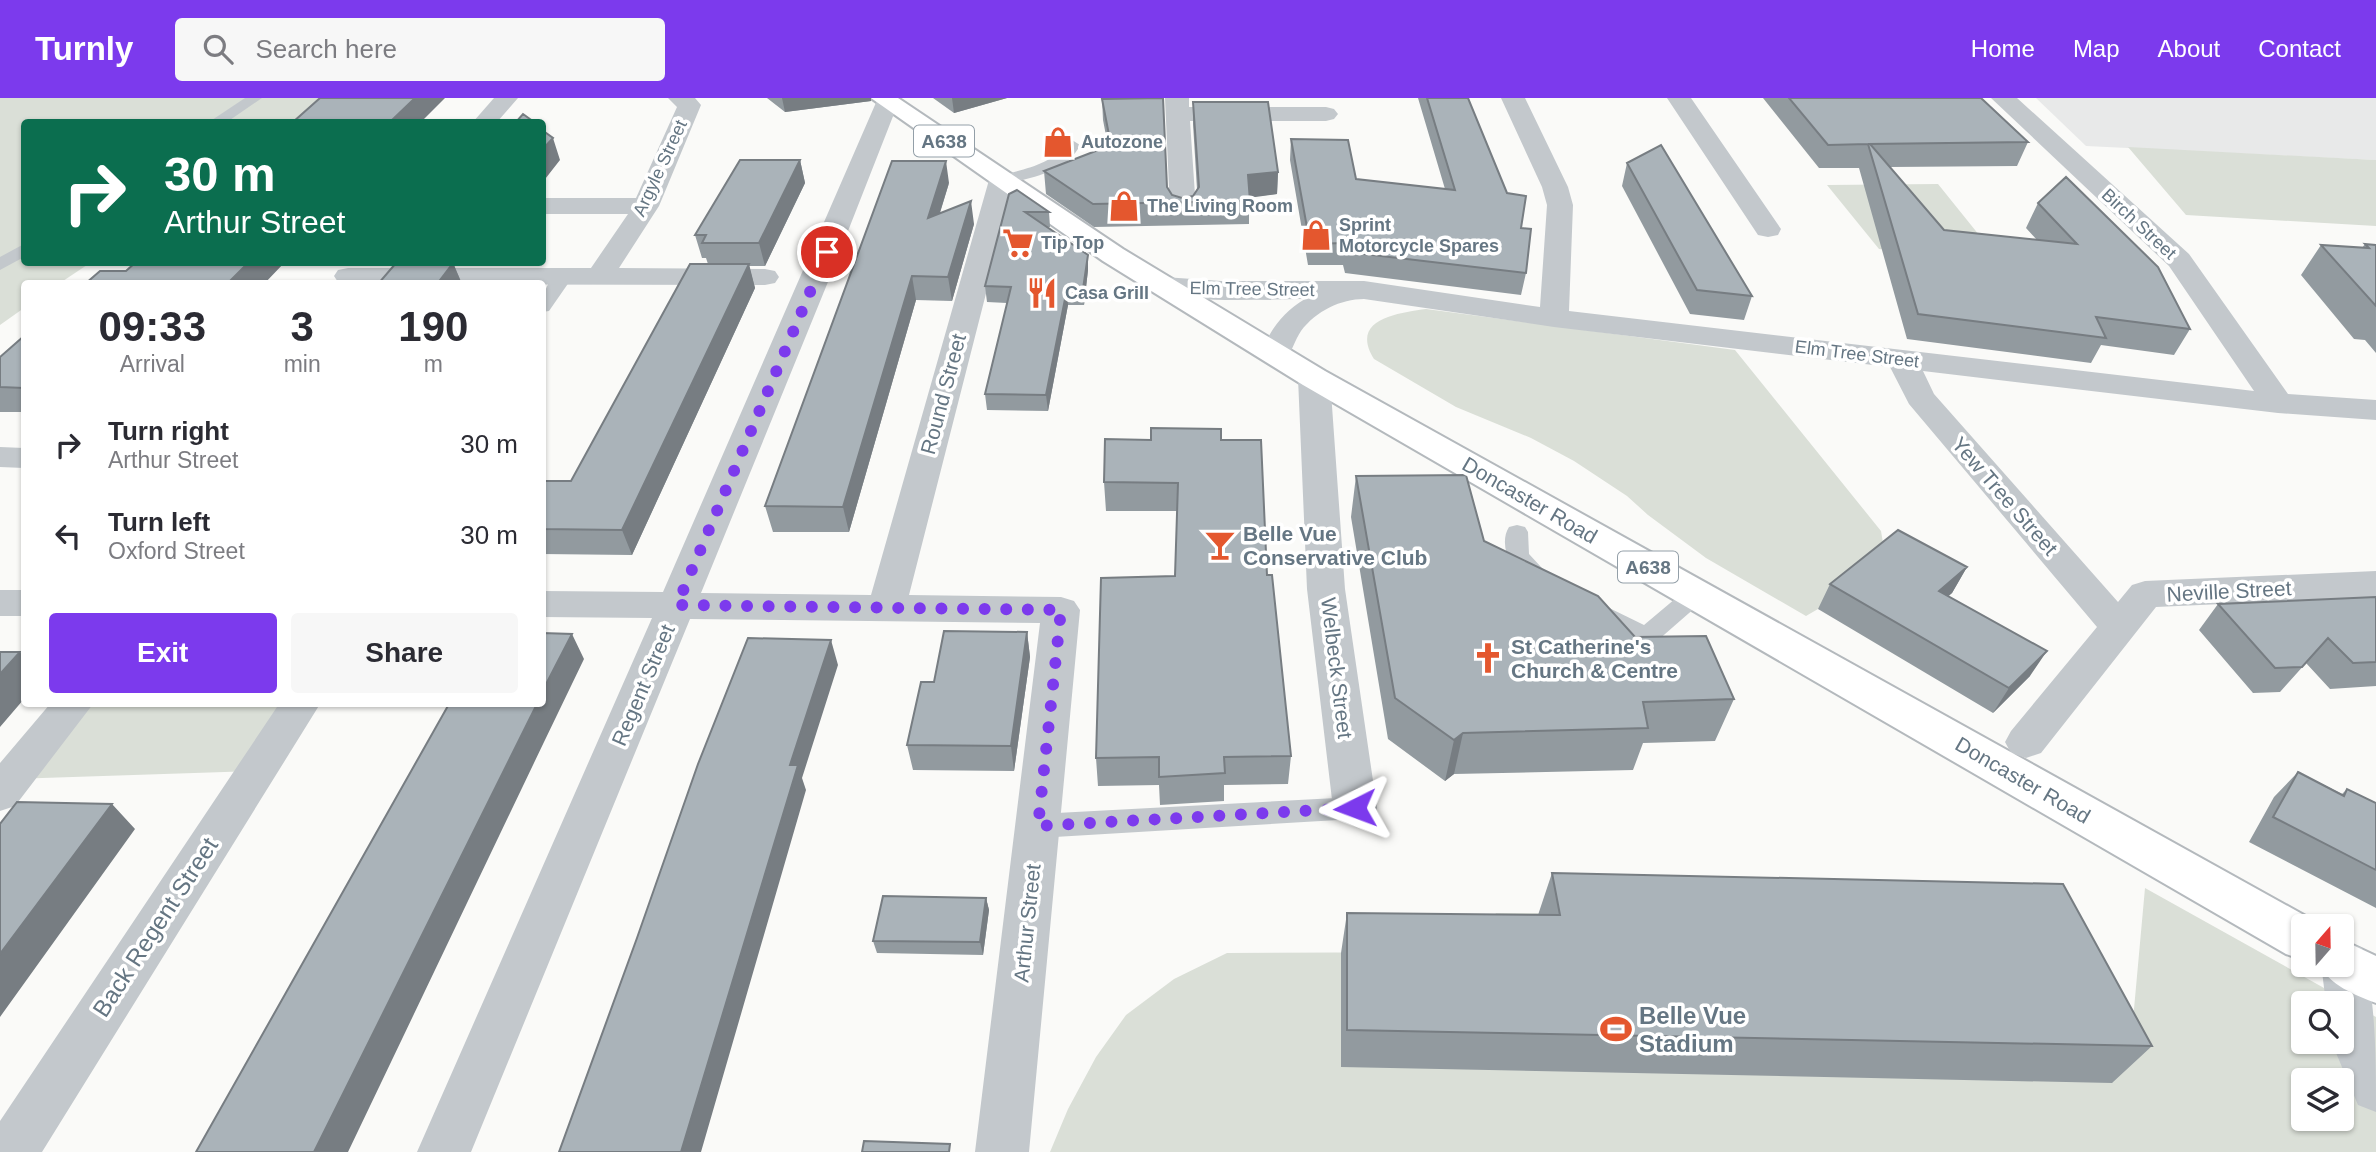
<!DOCTYPE html>
<style>
:root{--surface:#fff;--page:#f7f7f7;--text:#2b2b33;--muted:#7c7c81;--accent:#7c3aed}
body{margin:0;font-family:Arial,sans-serif;background:var(--page);color:var(--text);height:100vh;display:flex;flex-direction:column;font-size:26px;white-space:nowrap}
*{box-sizing:border-box;margin:0}
p{font-size:23px;color:var(--muted)}
.icon{flex:none;width:38px;height:38px;fill:none;stroke:currentColor;stroke-width:2;stroke-linecap:round;stroke-linejoin:round}
.map{position:relative;flex:1;overflow:hidden}
.drawer{position:absolute;left:21px;top:182px;width:525px;height:427px;display:flex;flex-direction:column;background:var(--surface);border-radius:7px;box-shadow:0 2px 5px #0004}
.drawer>*{flex:none}
.banner{position:absolute;left:21px;top:21px;width:525px;height:147px;border-radius:7px;box-shadow:0 2px 5px #0004;background:#0b6e4f;color:#fff;overflow:hidden}
.needle{width:46px;rotate:20deg}
.tools{position:absolute;left:2291px;top:816px;display:grid;gap:14px}
.tools a{display:grid;place-items:center;width:63px;height:63px;border-radius:7px;background:var(--surface);box-shadow:0 2px 5px #0004;font-size:35px}
.pin{position:absolute;display:grid;place-items:center;width:60px;height:60px;color:#fff;margin:-30px;border:4px solid #fff;border-radius:50%;box-shadow:0 2px 7px #0007}
.me{position:absolute;width:77px;margin:-38px;rotate:267deg;stroke-linejoin:round;filter:drop-shadow(0 0 5px #0008)}
.turn{display:flex;align-items:center;gap:24px;height:147px;padding:0 28px;font-size:32px}
.turn .icon{width:91px;height:91px;stroke-width:2.5}
.turn b{display:block;font-size:49px;line-height:60px}
.eta{display:flex;justify-content:space-evenly;align-items:center;height:119px;text-align:center}
.eta b{font-size:42px;font-weight:600;line-height:49px}
.primary-button{display:flex;gap:14px;margin-top:auto;padding:14px 28px}
.primary-button a{flex:1;height:80px;border-radius:7px;background:var(--accent);color:#fff;font-size:28px;font-weight:600;line-height:80px;text-align:center}
.primary-button a+a{background:var(--page);color:var(--text)}
ul{padding:0;list-style:none}
li{display:flex;align-items:center;gap:21px;height:91px;padding:0 28px}
li div{flex:1}
li b{display:block;font-size:26px}
li em{font-style:normal}
header{display:flex;align-items:center;gap:42px;box-sizing:border-box;height:98px;padding:0 35px;background:var(--accent);color:#fff}
header strong{font-size:33px}
nav{display:flex;gap:38px;margin-inline-start:auto;font-size:24px}
.search{width:490px;height:63px;background:var(--page);display:flex;align-items:center;gap:18px;box-sizing:border-box;padding:0 24px;border-radius:7px;color:var(--muted);font-size:26px}
.map>svg:first-child{display:block}
.built{fill:#e8e9e9}
.green{fill:#dadfd7;fill-rule:evenodd}
.lines{fill:none;stroke-linecap:round;stroke-linejoin:round}
.highway-casing{stroke:#b4b9bd;stroke-width:4}
.lane{fill:#c3c8cc;fill-rule:evenodd}
.street{fill:#c3c8cc;fill-rule:evenodd}
.highway{fill:#fff;fill-rule:evenodd}
.wall{fill:#929a9f}
.shaded-wall{fill:#777d82}
.building{fill:#aab3b9;stroke:#777d82;stroke-width:2}
.route{stroke:#7c3aed;stroke-width:12;stroke-dasharray:0 21.6}
.labels{text-anchor:middle;dominant-baseline:central;stroke-width:7;stroke-linejoin:round;paint-order:stroke}
.far-poi-label{font-size:18px;font-weight:bold;fill:#657683;stroke:#fff;text-anchor:start}
.far-street-label{font-size:18px;fill:#657683;stroke:#fff}
.shield{fill:#fff;stroke:#939fa8;stroke-width:2}
.shield-label{font-size:19px;font-weight:bold;fill:#657683}
.street-label{font-size:21px;fill:#657683;stroke:#fff}
.poi-label{font-size:21px;font-weight:bold;fill:#657683;stroke:#fff;text-anchor:start}
.near-street-label{font-size:24px;fill:#657683;stroke:#fff}
.near-poi-label{font-size:24px;font-weight:bold;fill:#657683;stroke:#fff;text-anchor:start}
</style>
<header>
<strong>Turnly</strong>
<div class="search"><svg class="icon" aria-label="search" viewBox="0 0 24 24"><circle cx="10" cy="10" r="6"/><path d="M15 15l6 6"/></svg>Search here</div>
<nav><a>Home</a><a>Map</a><a>About</a><a>Contact</a></nav>
</header>
<div class="map">
<svg width="2376" height="1054" viewBox="0 0 2376 1054">
<rect width="100%" height="100%" fill="#fafaf8"/>
<path class="built" d="M2036,0H2376V62L2086,48Z"/>
<path class="green" d="M0,0H332L296,24H24V164L90,165L60,185L24,186V210L0,227Z
M2128,49L2376,62V128L2186,117Z
M1938,86L2000,163L1879,151L1827,87Z
M1426,211L1735,252L1881,433L1885,457L1818,511L1806,518L1706,460L1648,417L1627,398L1574,363L1531,340L1456,309L1374,261C1349,221 1398,215 1426,211Z
M73,606H300L255,673L12,681Z
M2145,790L2376,919V1054H1050L1068,1011L1096,959L1126,917L1174,881L1227,855L1476,854L1496,815H1538L2130,955ZM2303,905H2342V943H2303ZM2303,982H2342V1020H2303Z"/>
<g class="lines">
<defs>
<path id="highway" d="M871,0H898L1123,151L1325,273L2320,826L2303,828V862L2286,856L1303,287L1103,163Z
M2342,842L2376,858V905C2355,897 2329,887 2319,866H2342Z"/>
</defs>
<use href="#highway" class="highway-casing"/>
<path class="lane" d="M245,0H262L227,24H209Z
M1072,42L1080,47C1067,75 1029,80 1002,87L994,82L996,79C1022,71 1052,68 1067,44Z
M24,146V159L0,172V159Z
M565,172L574,177L549,213L542,214C542,199 547,176 565,172Z
M1517,427L1525,429L1528,434L1529,456L1554,483L1550,489C1523,497 1494,452 1509,429Z
M1696,488L1704,490L1708,496L1704,502L1657,543C1636,549 1598,531 1587,513L1590,507L1599,505L1644,527L1688,490Z
M1355,699L1365,702L1369,710L1365,718L1355,721L1038,740L1028,736L1024,728L1028,720L1038,716Z"/>
<path class="street" d="M494,0H518L497,24H473Z
M668,0H695L701,7L659,108L619,170L765,171L775,173L779,179L775,185L765,187L344,186L338,184L334,178L338,172L348,170H591L628,116H542V100H636L677,9Z
M878,0H896L899,3L830,179L701,495L871,497L989,82L993,77L1002,74L1011,77L1015,82L909,497L1061,499L1074,503L1080,512L1029,1054H975L1040,525L690,521L471,1054H417L652,520L542,519V493L663,494Z
M1165,0H1189V9H1326L1334,11L1338,16L1334,21L1326,23H1190L1196,112L1192,118L1183,120L1174,118L1170,112Z
M1501,0H1525L1568,89L1573,107L1569,213L2254,293L2169,168L1991,0H2017L2189,156L2288,296L2376,302V322L2278,315L1923,273L1934,296L2118,504L2132,487L2145,483L2376,473V499L2156,509L2041,655L2026,660L2011,655L2005,644L2011,633L2097,529L1909,306L1890,269L1554,229L1364,201C1341,201 1316,213 1301,233C1295,242 1292,253 1286,262L1275,265L1264,262L1260,256C1270,232 1283,214 1305,201C1256,201 1202,206 1154,194L1150,188L1154,182L1164,179L1221,183H1364L1540,209L1547,107L1542,89Z
M1667,0H1691L1781,131L1778,137L1768,139L1758,137Z
M1314,271L1325,273L1330,280L1345,491L1377,710L1371,722L1355,728L1339,722L1333,710L1307,491L1298,280L1303,273Z
M0,349L24,350V370L0,369Z
M0,492H24V518H0Z
M50,606H93L15,708L0,713V665Z
M279,606H320L42,1054H0V1023Z
M2345,843L2362,850C2376,899 2376,961 2376,1014L2358,1007L2331,943H2342V905H2326L2321,866H2342V845Z"/>
<use href="#highway" class="highway"/>
</g>
<path class="wall" d="M767,0H871V3L785,14Z
M933,0H1007L954,15Z
M1418,0H1468L1521,130L1526,175L1521,197L1345,175L1343,167H1308L1290,62L1291,41L1356,81L1445,91Z
M1763,0H1981L2028,44L2017,68L1890,69L1944,132L2037,142L2026,130L2038,105L2190,231L2174,257L2101,247L2091,265L1907,241L1859,70H1819Z
M1102,1L1172,97L1182,100L1193,98L1197,91L1193,26V4L1278,74L1277,96L1249,99V126L1094,129L1046,96L1044,73L1108,48L1103,22Z
M800,62L805,85L765,168H749L755,190L632,457L542,456V383H571L708,166L706,160H702L695,137Z
M1627,65L1752,198L1744,222L1690,216L1622,88Z
M949,85L940,115L974,126L952,203L916,202L849,434H773L765,408Z
M1009,96L1049,114L1050,129H1047L1088,157V172L1084,207H1068L1048,313L987,312L985,296L1007,205L987,204L985,188Z
M2365,146L2376,147V255L2365,242L2354,241L2301,177L2321,147L2362,150Z
M424,164H483L481,167H454L462,186Z
M24,238V314H0V259Z
M1221,342L1267,477L1291,658L1288,686L1224,687V703L1160,707L1159,687L1098,688L1096,660L1175,478L1177,413H1106L1104,384Z
M1356,378L1484,443L1734,601L1715,643L1643,645L1633,672L1454,676L1445,683L1388,641L1351,419Z
M1967,469L1952,495L1948,498L2030,578L1993,615L1818,511L1830,486Z
M2376,499V588L2330,591L2306,565L2280,594L2253,595L2199,532L2218,506Z
M1027,534L1030,559L1014,673L913,672L907,647L934,584Z
M2298,674L2342,696L2347,691L2376,705V810L2249,744L2274,699Z
M1552,775L2152,948L2112,985L1341,969V855L1347,815L1538,817Z
M986,800L989,812L983,857L877,855L873,843Z"/>
<path class="shaded-wall" d="M415,0H445L421,24H390Z
M782,0H871V3L785,14Z
M952,0H1007L954,15Z
M553,40L560,62L542,85V52Z
M800,62L805,85L765,168L759,145Z
M946,63L949,85L931,143L928,120Z
M1278,74L1277,96L1248,100V77Z
M971,103L974,126L952,203L948,179Z
M1088,157V172L1084,207L1083,191Z
M249,164H285L264,186H227Z
M453,165L462,186H437Z
M749,166L755,190L632,457L622,432Z
M912,178L916,202L849,434L843,409Z
M1067,191L1068,207L1048,313L1046,297Z
M1967,469L1952,495L1925,519L1939,493Z
M1027,534L1030,559L1014,673L1011,648Z
M572,536L584,561L544,644L348,1054H314L537,606H542V594Z
M831,542L838,567L802,680L806,692L701,1054H681L790,667Z
M2047,553L2030,578L1993,615L2009,590Z
M20,554L24,559V601L0,629V576Z
M1463,635L1454,676L1445,683L1454,642Z
M112,706L135,731L0,919V856Z
M986,800L989,812L983,857L980,844Z"/>
<path class="building" d="M320,0H415L390,24H293Z
M1163,0L1167,89L1172,97L1182,100L1193,98L1199,89L1193,4H1268L1278,74L1248,77L1250,103L1093,106L1044,73L1111,47L1102,1Z
M1427,0H1468L1507,95L1526,98L1521,130L1531,131L1526,175L1347,154L1345,145L1310,146L1291,41L1348,42L1356,81L1455,92Z
M1789,0H1981L2028,44L1870,46L1944,132L2077,146L2038,105L2066,79L2158,169L2190,231L2096,219L2106,240L1918,216L1868,46L1828,47Z
M523,16L534,24H516Z
M542,32L553,40L542,52Z
M1661,47L1752,198L1697,192L1627,65Z
M740,62H800L759,145H702L706,137H695Z
M892,63H946L928,120L971,103L948,179L912,178L843,409L765,408Z
M1017,92L1049,114H1025L1088,157L1083,191H1067L1046,297L985,296L1011,189L985,188L1009,96Z
M2365,146L2376,147V208L2321,147L2369,150Z
M136,164H249L227,186H85L100,173H126Z
M396,165H453L437,186H378Z
M690,166H749L622,432L542,431V383H571Z
M24,238V290L0,289V259Z
M1151,330L1221,331V342H1261L1267,477H1272L1291,658L1224,659L1225,675L1159,679V659L1096,660L1101,480L1175,478L1178,385L1104,384L1105,341L1151,342Z
M1466,377L1484,443L1598,498L1635,539L1706,538L1734,601L1643,604L1648,630L1463,635L1454,642L1395,600L1356,378Z
M1898,432L1967,469L1939,493L2047,553L2009,590L1830,486Z
M2376,499V564L2353,565L2328,540L2302,569L2275,570L2218,506Z
M944,533L1027,534L1011,648L907,647L921,584H934Z
M542,535L572,536L542,594Z
M748,540L831,542L790,667H798L681,1054H559L637,840L698,666Z
M0,554H20L0,576Z
M449,606H537L314,1054H196Z
M2298,674L2344,698L2347,691L2376,705V772L2273,719Z
M17,704L112,706L0,856V726Z
M1552,775L2063,786L2152,948L1347,932V815L1560,817Z
M883,798L986,800L980,844L873,843Z
M864,1043L950,1046L949,1054H862Z"/>
<g class="lines">
<path class="route" d="M827,154L677,507L1061,512L1038,728L1355,710"/>
</g>
<defs>
<symbol id="shop-bare" viewBox="-9 -9 18 18"><path d="M-5-2.5h2.3a2.7 3.5 0 0 1 5.4 0H5L5.5 6h-11ZM-1.5-2.5h3a1.5 2.3 0 0 0-3 0Z" fill="#e4572e" stroke="#fff" stroke-width="2.5" paint-order="stroke"/></symbol>
<symbol id="supermarket-bare" viewBox="-9 -9 18 18"><path d="M-6-5.5h2.5l.6 2H6L4.5 2H-2.5L-4.4-4H-6ZM-1.5 3.2a1.3 1.3 0 1 0 .1 0ZM3 3.2a1.3 1.3 0 1 0 .1 0Z" fill="#e4572e" stroke="#fff" stroke-width="2.5" paint-order="stroke"/></symbol>
<symbol id="restaurant-bare" viewBox="-9 -9 18 18"><path d="M-5-6h1v4h1v-4h1v4h1v-4h1v5L-1.5 .5V6h-2V.5L-5-1ZM5-6V6H3V1.5H1.5Q1.5-4 5-6Z" fill="#e4572e" stroke="#fff" stroke-width="2.5" paint-order="stroke"/></symbol>
<symbol id="bar-bare" viewBox="-9 -9 18 18"><path d="M-6-5H6L.8 .8V4.5H3.5V6h-7V4.5H-.8V.8Z" fill="#e4572e" stroke="#fff" stroke-width="2.5" paint-order="stroke"/></symbol>
<symbol id="church-bare" viewBox="-9 -9 18 18"><path d="M-1.2-6h2.4v3.5h3.3v2.4h-3.3V6h-2.4V-.1h-3.3v-2.4h3.3Z" fill="#e4572e" stroke="#fff" stroke-width="2.5" paint-order="stroke"/></symbol>
<symbol id="stadium-bare" viewBox="-9 -9 18 18"><path d="M0-5a6.5 5 0 1 0 0 10a6.5 5 0 1 0 0-10ZM-3.5-1.8h7v3.6h-7Z" fill="#e4572e" stroke="#fff" stroke-width="2.5" paint-order="stroke"/></symbol>
</defs>
<g fill-rule="evenodd">
<use href="#shop-bare" x="1036" y="22" width="44" height="44"/>
<use href="#shop-bare" x="1102" y="86" width="44" height="44"/>
<use href="#shop-bare" x="1294" y="115" width="44" height="44"/>
<use href="#supermarket-bare" x="996" y="123" width="44" height="44"/>
<use href="#restaurant-bare" x="1020" y="173" width="44" height="44"/>
<use href="#bar-bare" x="1198" y="425" width="44" height="44"/>
<use href="#church-bare" x="1466" y="538" width="44" height="44"/>
<use href="#stadium-bare" x="1594" y="909" width="44" height="44"/>
</g>
<g class="labels">
<g class="far-poi-label">
<text x="1081" y="44">Autozone</text>
<text x="1147" y="108">The Living Room</text>
<text x="1339" y="127">Sprint<tspan x="1339" dy="21">Motorcycle Spares</tspan></text>
<text x="1041" y="145">Tip Top</text>
<text x="1065" y="195">Casa Grill</text>
</g>
<g class="far-street-label">
<text transform="translate(660 70) rotate(-65)">Argyle Street</text>
<text transform="translate(2139 126) rotate(43)">Birch Street</text>
<text transform="translate(1252 191) rotate(1)">Elm Tree Street</text>
<text transform="translate(1857 256) rotate(7)">Elm Tree Street</text>
</g>
<g class="shield">
<rect x="914" y="27.5" width="60" height="31" rx="5"/>
<rect x="1618" y="453.5" width="60" height="31" rx="5"/>
</g>
<g class="shield-label">
<text x="944" y="43">A638</text>
<text x="1648" y="469">A638</text>
</g>
<g class="street-label">
<text transform="translate(943 296) rotate(-75)">Round Street</text>
<text transform="translate(2005 398) rotate(49)">Yew Tree Street</text>
<text transform="translate(1530 402) rotate(30)">Doncaster Road</text>
<text transform="translate(2229 493) rotate(-3)">Neville Street</text>
<text transform="translate(1337 570) rotate(83)">Welbeck Street</text>
<text transform="translate(643 587) rotate(-67)">Regent Street</text>
<text transform="translate(2023 682) rotate(30)">Doncaster Road</text>
<text transform="translate(1027 825) rotate(-84)">Arthur Street</text>
</g>
<g class="poi-label">
<text x="1243" y="435">Belle Vue<tspan x="1243" dy="24">Conservative Club</tspan></text>
<text x="1511" y="548">St Catherine's<tspan x="1511" dy="24">Church &amp; Centre</tspan></text>
</g>
<g class="near-street-label">
<text transform="translate(155 829) rotate(-57)">Back Regent Street</text>
</g>
<g class="near-poi-label">
<text x="1639" y="917">Belle Vue<tspan x="1639" dy="28">Stadium</tspan></text>
</g>
</g>
</svg>
<div class="tools">
<a><svg class="needle" viewBox="-14 -14 28 28"><path d="M0-13l5 13h-10z" fill="#e53935"/><path d="M0 13l5-13h-10z" fill="#7c7c81"/></svg></a>
<a><svg class="icon" aria-label="search" viewBox="0 0 24 24"><circle cx="10" cy="10" r="6"/><path d="M15 15l6 6"/></svg></a>
<a><svg class="icon" aria-label="layers" viewBox="0 0 24 24"><path d="M12 4l9 5-9 5-9-5zM3 14l9 5 9-5"/></svg></a>
</div>
<div class="pin" style="left:827px;top:154px;background:#d93025"><svg class="icon" aria-label="arrive" viewBox="0 0 24 24"><path d="M6 21V4h12l-3 4 3 4H6"/></svg></div>
<svg class="me" style="left:1355px;top:710px" viewBox="-20 -20 40 40"><path d="M0-17L14 15 0 8-14 15z" fill="#7c3aed" stroke="#fff" stroke-width="4"/></svg>
<div class="banner">
<div class="turn"><svg class="icon" aria-label="right" viewBox="0 0 24 24"><path d="M7 20v-9h11M14 6l5 5-5 5"/></svg><div><b>30 m</b>Arthur Street</div></div>
</div>
<section class="drawer">
<div class="eta">
<div><b>09:33</b><p>Arrival</p></div>
<div><b>3</b><p>min</p></div>
<div><b>190</b><p>m</p></div>
</div>
<ul>
<li><svg class="icon" aria-label="right" viewBox="0 0 24 24"><path d="M7 20v-9h11M14 6l5 5-5 5"/></svg><div><b>Turn right</b><p>Arthur Street</p></div><em>30 m</em></li>
<li><svg class="icon" aria-label="left" viewBox="0 0 24 24"><path d="M17 20v-9H6M10 6l-5 5 5 5"/></svg><div><b>Turn left</b><p>Oxford Street</p></div><em>30 m</em></li>
</ul>
<div class="primary-button"><a>Exit</a><a>Share</a></div>
</section>
</div>
